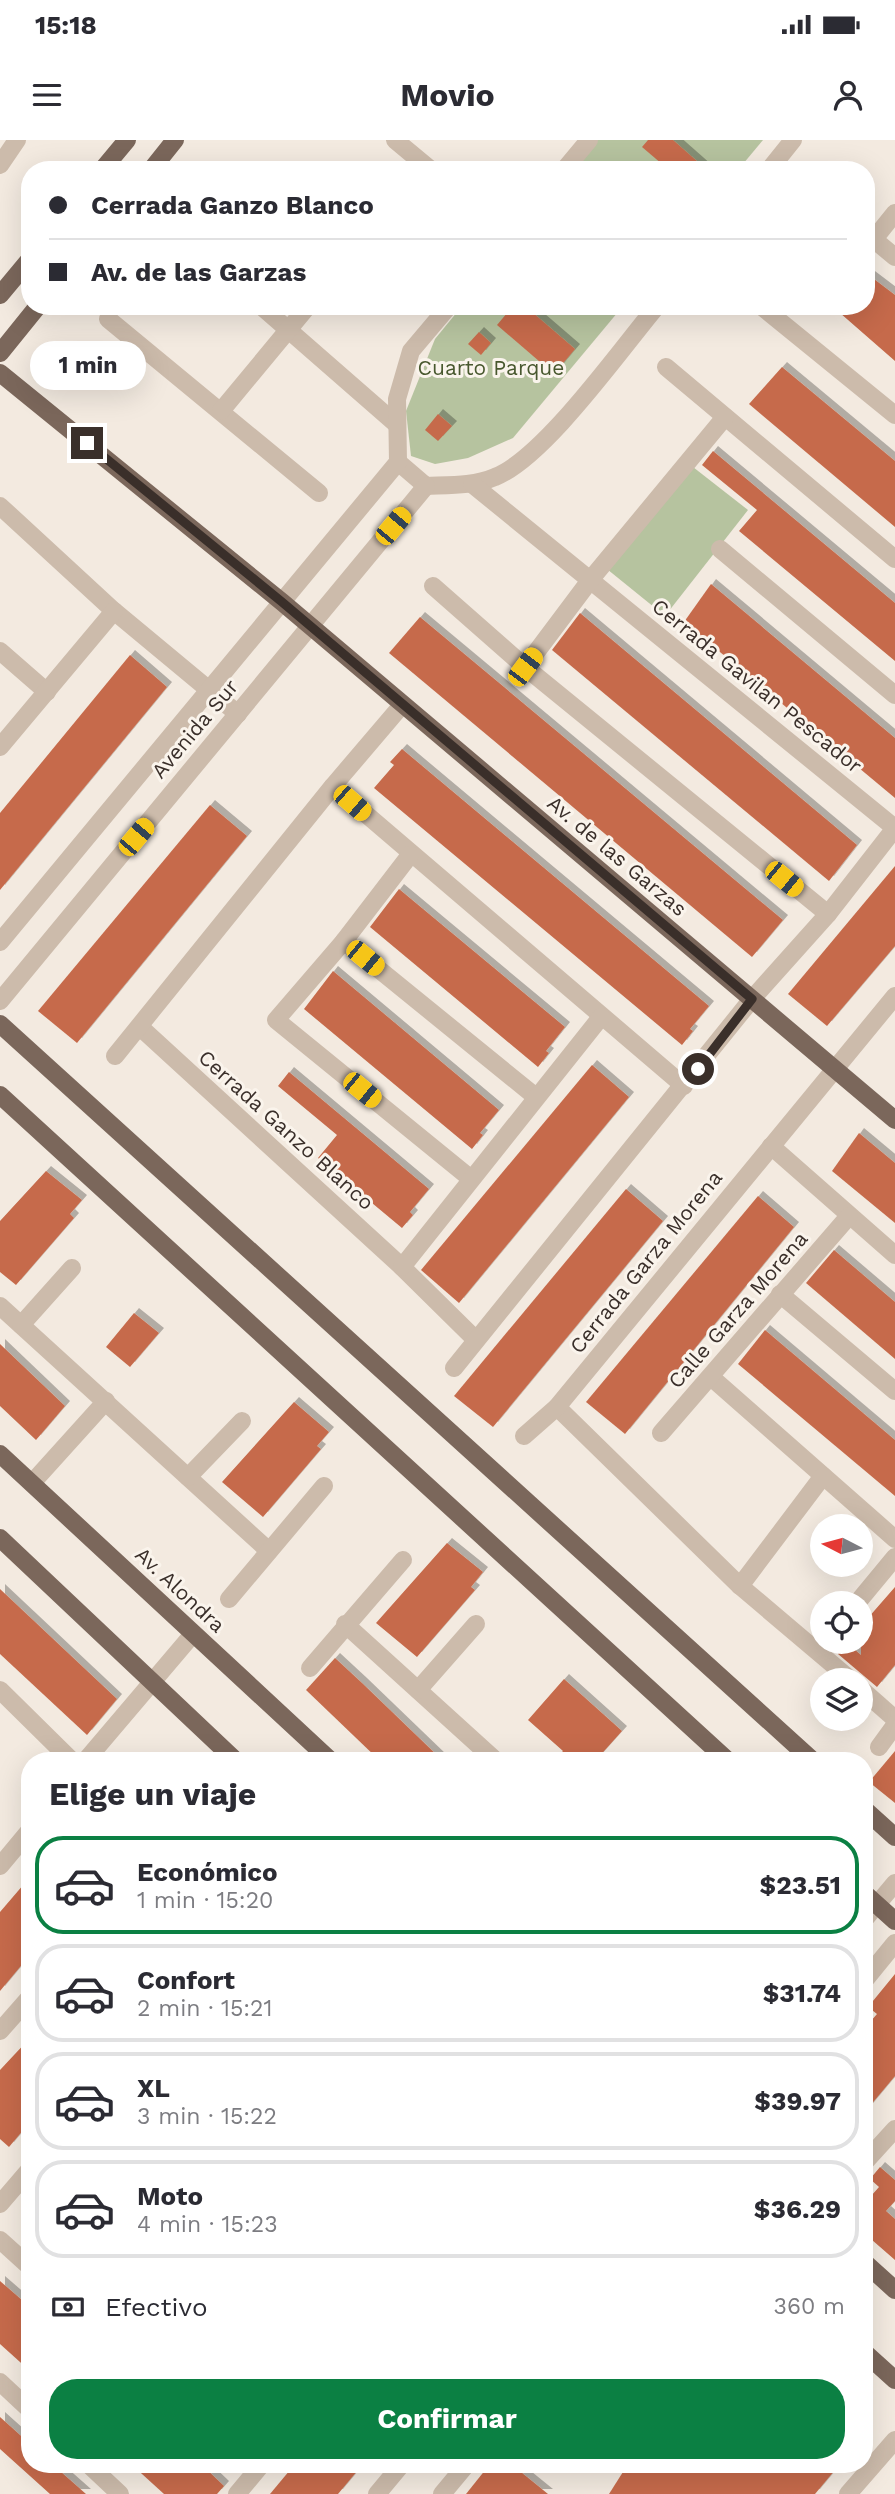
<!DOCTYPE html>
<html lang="es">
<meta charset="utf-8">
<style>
:root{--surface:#fff;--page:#f7f7f7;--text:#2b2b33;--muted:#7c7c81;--line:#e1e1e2;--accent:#0b8043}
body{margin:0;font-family:"Work Sans",sans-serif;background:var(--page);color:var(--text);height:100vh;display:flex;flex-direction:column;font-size:26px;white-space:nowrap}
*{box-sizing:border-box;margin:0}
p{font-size:23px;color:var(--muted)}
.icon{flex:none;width:38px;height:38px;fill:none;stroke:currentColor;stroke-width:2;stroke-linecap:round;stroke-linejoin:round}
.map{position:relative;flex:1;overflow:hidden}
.panel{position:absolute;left:21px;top:1612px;width:852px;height:721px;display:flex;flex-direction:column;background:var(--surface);border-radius:28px;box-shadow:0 7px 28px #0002}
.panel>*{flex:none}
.banner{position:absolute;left:21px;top:21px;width:854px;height:154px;border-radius:28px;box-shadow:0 7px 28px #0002;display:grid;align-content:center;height:154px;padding:0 28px;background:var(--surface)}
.needle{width:46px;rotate:276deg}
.tools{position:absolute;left:810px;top:1374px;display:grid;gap:14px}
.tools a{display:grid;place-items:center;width:63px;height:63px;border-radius:50%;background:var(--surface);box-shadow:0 7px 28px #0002;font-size:35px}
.end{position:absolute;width:32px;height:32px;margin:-16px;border:9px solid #3a2f2a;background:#fff;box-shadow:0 0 0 4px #fff}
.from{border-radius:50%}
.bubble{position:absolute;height:49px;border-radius:24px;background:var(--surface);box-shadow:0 7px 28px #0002;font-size:23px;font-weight:700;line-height:49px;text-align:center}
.car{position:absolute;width:21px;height:42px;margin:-21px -10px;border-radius:9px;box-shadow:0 0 5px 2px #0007;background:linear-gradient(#f5c518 24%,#345 0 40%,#f5c518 0 76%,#345 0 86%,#f5c518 0)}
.banner b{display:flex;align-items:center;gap:24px;height:66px;font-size:26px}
.banner b+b{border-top:2px solid var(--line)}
.banner i{width:18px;height:18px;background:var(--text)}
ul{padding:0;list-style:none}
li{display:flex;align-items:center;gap:21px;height:98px;margin:0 14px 10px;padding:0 14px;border:4px solid var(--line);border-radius:28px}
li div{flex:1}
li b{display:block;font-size:26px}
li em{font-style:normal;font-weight:700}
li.active{border-color:var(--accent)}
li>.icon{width:63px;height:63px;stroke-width:1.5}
h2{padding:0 28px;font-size:32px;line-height:84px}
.pay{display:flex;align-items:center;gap:18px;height:77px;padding:0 28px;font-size:26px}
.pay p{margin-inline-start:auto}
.cta{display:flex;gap:14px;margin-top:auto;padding:14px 28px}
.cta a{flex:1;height:80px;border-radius:28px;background:var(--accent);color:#fff;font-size:28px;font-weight:700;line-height:80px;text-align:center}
.status{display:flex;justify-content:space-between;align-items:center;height:49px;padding:0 35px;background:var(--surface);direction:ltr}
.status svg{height:19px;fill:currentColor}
header{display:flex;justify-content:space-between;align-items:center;height:91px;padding:0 28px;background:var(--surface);font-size:32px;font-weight:700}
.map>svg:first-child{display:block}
.green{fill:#b6c39f}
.building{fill:#c66b4b;filter:url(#shadow)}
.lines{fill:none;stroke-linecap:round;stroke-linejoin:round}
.minor{stroke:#ccbbab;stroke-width:18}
.major{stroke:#7b675b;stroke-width:18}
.route{stroke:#3a2f2a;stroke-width:9}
.labels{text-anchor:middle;stroke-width:6;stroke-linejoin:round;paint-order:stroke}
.park-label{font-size:21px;fill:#48582e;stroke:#faf4ec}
.street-label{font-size:21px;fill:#3a2f2a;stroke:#faf4ec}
</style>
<div class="status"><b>15:18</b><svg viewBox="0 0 49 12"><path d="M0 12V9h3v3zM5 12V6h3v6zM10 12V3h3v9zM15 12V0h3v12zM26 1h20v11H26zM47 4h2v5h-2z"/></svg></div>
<header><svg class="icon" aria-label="menu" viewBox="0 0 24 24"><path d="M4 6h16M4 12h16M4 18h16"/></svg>Movio<svg class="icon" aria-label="person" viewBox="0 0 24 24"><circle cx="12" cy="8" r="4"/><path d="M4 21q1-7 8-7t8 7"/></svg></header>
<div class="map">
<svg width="895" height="2354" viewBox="0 0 895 2354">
<defs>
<filter id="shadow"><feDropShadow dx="5" dy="-5" stdDeviation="0" flood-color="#0004"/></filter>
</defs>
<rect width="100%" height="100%" fill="#f3eae0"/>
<g class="green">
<polygon points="595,0 763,0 738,30 571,30"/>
<polygon points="462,166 623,166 513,298 468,318 435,324 411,316 406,271 435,199"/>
<polygon points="684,320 748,370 665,476 602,425"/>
</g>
<g class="building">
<polygon points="648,0 673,0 707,30 669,30 642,7"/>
<polygon points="866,133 895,155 895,221 832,166 866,166"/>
<polygon points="513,166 525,166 575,209 554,234 497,185"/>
<polygon points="479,192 491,203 481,215 468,204"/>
<polygon points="782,227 895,321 895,387 749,264"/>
<polygon points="438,274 452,286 438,301 425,290"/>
<polygon points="713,311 895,463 895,521 739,391 757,370 702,325"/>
<polygon points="711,444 895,598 895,658 684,482"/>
<polygon points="580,473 857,705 829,741 552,510"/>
<polygon points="420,477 783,780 752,817 389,513"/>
<polygon points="130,515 167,547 0,750 0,673"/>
<polygon points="402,609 709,866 690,889 693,891 682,905 374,648 394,625 390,622"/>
<polygon points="210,665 247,696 77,903 38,871"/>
<polygon points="895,726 895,806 827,886 788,854"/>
<polygon points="399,749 565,887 546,911 549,913 538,927 370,787"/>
<polygon points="333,831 499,970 480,993 483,995 472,1009 304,869"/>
<polygon points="592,925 629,957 459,1163 421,1130"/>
<polygon points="289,932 429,1049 410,1072 413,1075 402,1088 318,1018 337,995 278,946"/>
<polygon points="859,993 895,1023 895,1083 832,1031"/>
<polygon points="46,1031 82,1060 70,1074 74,1078 16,1145 0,1132 0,1081"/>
<polygon points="626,1049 663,1081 493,1287 454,1256"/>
<polygon points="758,1056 794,1087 625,1294 586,1262"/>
<polygon points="834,1110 895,1162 895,1219 806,1143"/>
<polygon points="134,1173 159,1193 130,1227 106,1207"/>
<polygon points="765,1190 895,1300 895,1356 738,1224"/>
<polygon points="0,1204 65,1266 36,1300 0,1266"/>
<polygon points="294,1262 329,1292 317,1306 321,1309 263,1377 222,1342"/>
<polygon points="447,1403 483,1432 471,1447 475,1450 417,1517 376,1483"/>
<polygon points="895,1447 895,1525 877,1547 838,1514 847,1503 861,1515 861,1486"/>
<polygon points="0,1449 117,1559 87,1595 0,1514"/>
<polygon points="335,1518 362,1543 442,1620 379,1620 306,1550"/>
<polygon points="564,1539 622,1591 596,1620 555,1620 563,1611 528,1580"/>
<polygon points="895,1611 895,1663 869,1642"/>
<polygon points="30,1737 30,1815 0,1851 0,1772"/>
<polygon points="895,1834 895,1936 864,1973 864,1889 877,1874 868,1867"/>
<polygon points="30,1898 30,1982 9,2007 0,1999 0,1930"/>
<polygon points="880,2027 895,2040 895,2061 886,2071 895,2079 895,2120 864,2093 864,2064 879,2047 870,2039"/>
<polygon points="0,2141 30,2167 30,2231 0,2204"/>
<polygon points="0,2277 30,2304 30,2324 52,2324 86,2354 50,2354 0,2309"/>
<polygon points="131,2324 201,2324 224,2346 217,2354 164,2354"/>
<polygon points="295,2324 363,2324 338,2354 270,2354"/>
<polygon points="490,2324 511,2324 548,2354 466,2354"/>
<polygon points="628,2324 840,2324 815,2354 609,2354"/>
</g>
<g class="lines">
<g class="minor">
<polyline points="395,0 431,30"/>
<polyline points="0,25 17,0"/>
<polyline points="564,30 589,0"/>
<polyline points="769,30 793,0"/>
<polyline points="866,93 895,117"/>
<polyline points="874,99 895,73"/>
<polyline points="261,166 395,283"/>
<polyline points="761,166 895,275"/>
<polyline points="108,179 319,353"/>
<polyline points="666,227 895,419"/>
<polyline points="221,271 308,166"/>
<path d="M398 322 426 346C449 345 474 346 495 337 544 318 620 210 657 166"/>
<polyline points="472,344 895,688"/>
<polyline points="0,366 114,471 238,574"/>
<polyline points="720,409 895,555"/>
<polyline points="433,446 525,527 828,774"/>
<polyline points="0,511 47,552"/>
<polyline points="525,527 591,439 725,277"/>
<polyline points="0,607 114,471"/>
<polyline points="333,646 684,946"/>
<polyline points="410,715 344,801 276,880 470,1038"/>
<polyline points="344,801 536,957"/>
<polyline points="0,802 398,322 397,259 411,211 449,166"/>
<polyline points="0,861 426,346"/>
<polyline points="140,887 402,1127 475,1199"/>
<polyline points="115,916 333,646 402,565"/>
<polyline points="771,1006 895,1115"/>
<polyline points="402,1127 601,877"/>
<polyline points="780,1154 895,1251"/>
<polyline points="0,1166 269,1411"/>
<polyline points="21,1185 72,1128"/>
<polyline points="454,1228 752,859 828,774 895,688"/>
<polyline points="712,1238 895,1399"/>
<polyline points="557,1267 740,1446 851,1540"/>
<polyline points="661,1293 849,1076"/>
<polyline points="524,1296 557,1267 895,856"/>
<polyline points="188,1337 242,1281"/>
<polyline points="32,1343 106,1261"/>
<polyline points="740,1446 823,1336"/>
<polyline points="229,1459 324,1346"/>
<polyline points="857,1463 895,1417"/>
<polyline points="345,1484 495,1620"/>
<polyline points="310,1528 403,1420"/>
<polyline points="861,1549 895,1579"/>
<polyline points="0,1550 71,1620"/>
<polyline points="418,1550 476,1484"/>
<polyline points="879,1607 895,1585"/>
<polyline points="86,1620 193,1494"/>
<polyline points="0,1726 30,1690"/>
<polyline points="864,1780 895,1743"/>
<polyline points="864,1841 895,1803"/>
<polyline points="0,1891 30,1857"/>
<polyline points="864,2023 895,1989"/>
<polyline points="0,2064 30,2029"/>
<polyline points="0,2100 30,2127"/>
<polyline points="0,2242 30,2270"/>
<polyline points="88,2324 120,2354"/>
<polyline points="237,2354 262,2324"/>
<polyline points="377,2354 402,2324"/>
<polyline points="442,2354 467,2324"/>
<polyline points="848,2354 895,2300"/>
</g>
<g class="major">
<polyline points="102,30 127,0"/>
<polyline points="151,30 175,0"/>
<polyline points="0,155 30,119"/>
<polyline points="0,213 38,166"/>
<polyline points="0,233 282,462 895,980"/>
<polyline points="0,884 812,1620"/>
<polyline points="0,955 727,1620"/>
<polyline points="0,1314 330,1620"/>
<polyline points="0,1398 235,1620"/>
<polyline points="864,1669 895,1697"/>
<polyline points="864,1753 895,1781"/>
<polyline points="864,2122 895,2150"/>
<polyline points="864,2212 895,2240"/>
</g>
</g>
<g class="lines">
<polyline class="route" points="87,303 282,462 752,859 698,929"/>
</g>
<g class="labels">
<g class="park-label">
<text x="491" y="235">Cuarto Parque</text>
</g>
<g class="street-label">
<text transform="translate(757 546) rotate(39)" y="7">Cerrada Gavilan Pescador</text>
<text transform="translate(195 589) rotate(-50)" y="7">Avenida Sur</text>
<text transform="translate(617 716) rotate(40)" y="7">Av. de las Garzas</text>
<text transform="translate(286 990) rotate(42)" y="7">Cerrada Ganzo Blanco</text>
<text transform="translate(646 1122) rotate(-51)" y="7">Cerrada Garza Morena</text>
<text transform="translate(738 1170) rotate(-49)" y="7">Calle Garza Morena</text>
<text transform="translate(180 1450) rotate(43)" y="7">Av. Alondra</text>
</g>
</g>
</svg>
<div class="tools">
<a><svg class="needle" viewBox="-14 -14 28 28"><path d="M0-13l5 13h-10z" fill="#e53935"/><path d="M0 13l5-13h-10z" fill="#7c7c81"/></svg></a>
<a><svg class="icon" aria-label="locate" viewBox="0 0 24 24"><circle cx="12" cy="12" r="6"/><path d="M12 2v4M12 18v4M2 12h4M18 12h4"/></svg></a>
<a><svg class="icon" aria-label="layers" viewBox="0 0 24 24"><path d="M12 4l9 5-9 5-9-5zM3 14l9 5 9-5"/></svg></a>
</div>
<i class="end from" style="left:698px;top:929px"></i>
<i class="end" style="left:87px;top:303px"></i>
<div class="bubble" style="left:30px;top:201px;width:116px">1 min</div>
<i class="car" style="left:393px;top:386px;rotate:40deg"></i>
<i class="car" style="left:525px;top:527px;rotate:37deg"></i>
<i class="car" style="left:352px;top:663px;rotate:131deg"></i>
<i class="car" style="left:136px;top:697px;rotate:40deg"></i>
<i class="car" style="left:784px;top:739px;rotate:129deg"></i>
<i class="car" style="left:365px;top:818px;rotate:129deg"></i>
<i class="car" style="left:362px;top:950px;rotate:129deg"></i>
<div class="banner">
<b><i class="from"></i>Cerrada Ganzo Blanco</b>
<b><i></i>Av. de las Garzas</b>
</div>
<section class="panel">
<h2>Elige un viaje</h2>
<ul>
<li class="active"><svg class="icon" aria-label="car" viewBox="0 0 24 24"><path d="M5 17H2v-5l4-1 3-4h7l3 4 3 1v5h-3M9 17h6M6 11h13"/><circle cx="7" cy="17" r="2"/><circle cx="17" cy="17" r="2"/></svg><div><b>Económico</b><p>1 min · 15:20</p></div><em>$23.51</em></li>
<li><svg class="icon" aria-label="car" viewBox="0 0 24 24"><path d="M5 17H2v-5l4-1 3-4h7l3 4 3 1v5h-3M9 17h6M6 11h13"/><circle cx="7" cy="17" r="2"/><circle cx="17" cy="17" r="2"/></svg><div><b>Confort</b><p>2 min · 15:21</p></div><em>$31.74</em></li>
<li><svg class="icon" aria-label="car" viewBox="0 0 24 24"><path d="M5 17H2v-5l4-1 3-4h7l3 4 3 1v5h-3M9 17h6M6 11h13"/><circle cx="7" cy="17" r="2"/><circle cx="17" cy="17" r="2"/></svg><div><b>XL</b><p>3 min · 15:22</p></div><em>$39.97</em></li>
<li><svg class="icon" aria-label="car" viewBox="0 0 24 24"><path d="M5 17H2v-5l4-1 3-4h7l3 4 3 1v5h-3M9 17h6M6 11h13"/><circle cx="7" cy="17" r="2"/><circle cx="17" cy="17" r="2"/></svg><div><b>Moto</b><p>4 min · 15:23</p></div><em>$36.29</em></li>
</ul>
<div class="pay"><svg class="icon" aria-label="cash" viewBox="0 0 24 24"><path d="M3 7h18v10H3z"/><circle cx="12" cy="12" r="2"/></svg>Efectivo<p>360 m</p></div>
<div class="cta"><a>Confirmar</a></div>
</section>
</div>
